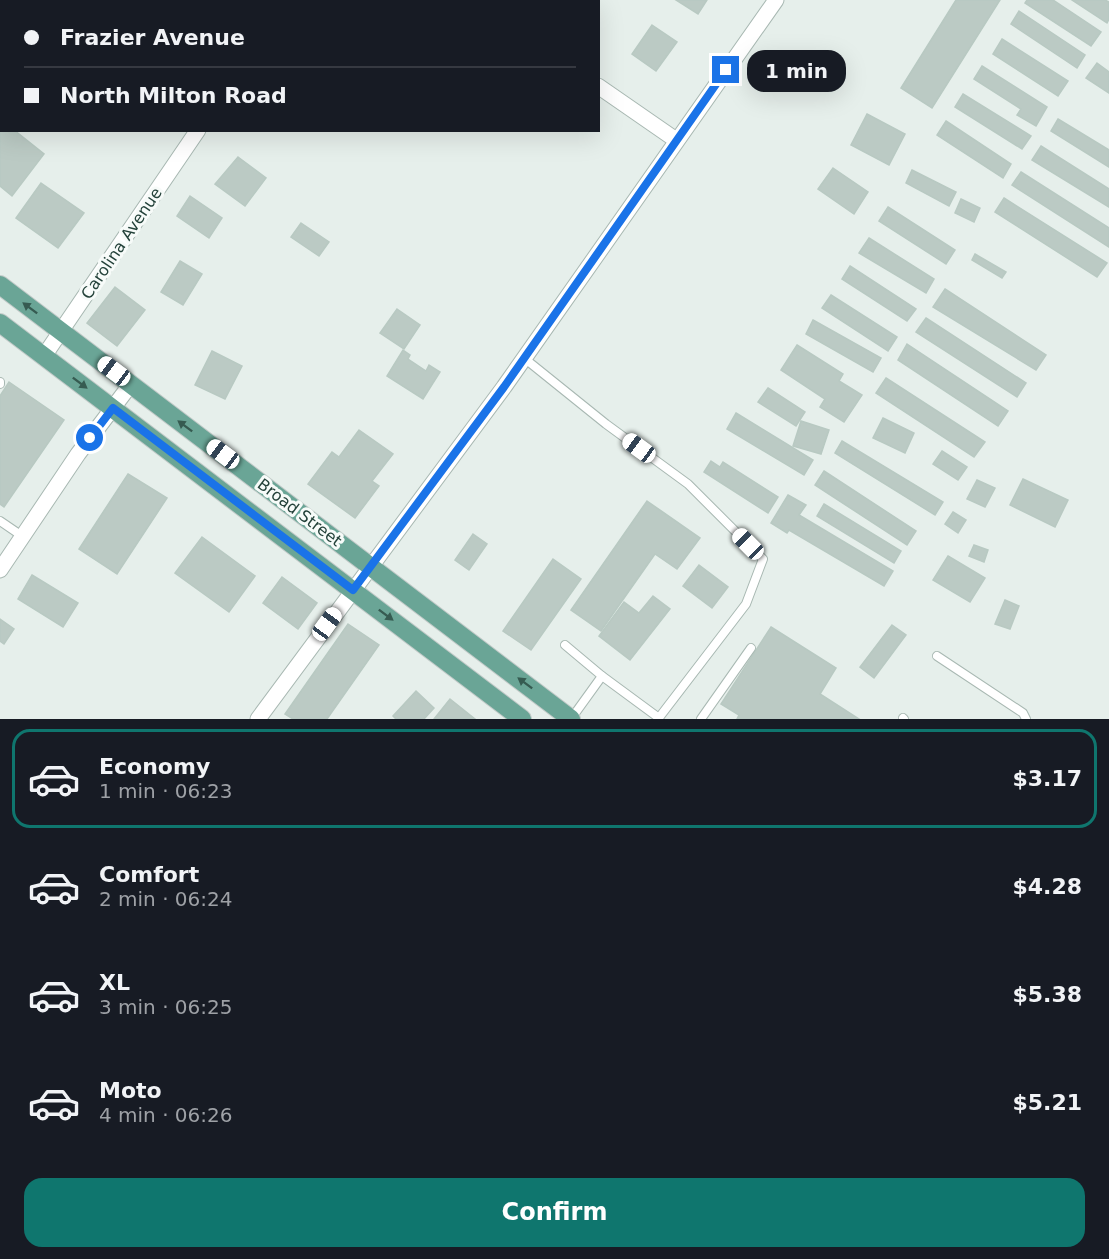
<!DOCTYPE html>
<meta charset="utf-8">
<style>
:root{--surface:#171b24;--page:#20242c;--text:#f1f3f6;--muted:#9ea1a6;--line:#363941;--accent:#0f766e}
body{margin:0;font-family:"DejaVu Sans",sans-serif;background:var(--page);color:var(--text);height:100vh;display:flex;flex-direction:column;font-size:22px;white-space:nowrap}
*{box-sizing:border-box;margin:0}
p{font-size:20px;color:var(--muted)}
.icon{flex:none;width:33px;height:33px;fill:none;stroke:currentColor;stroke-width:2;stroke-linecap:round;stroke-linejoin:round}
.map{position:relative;height:719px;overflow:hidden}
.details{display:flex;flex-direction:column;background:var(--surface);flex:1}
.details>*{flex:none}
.banner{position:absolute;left:0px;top:0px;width:600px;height:132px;box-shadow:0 6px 24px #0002;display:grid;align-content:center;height:132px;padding:0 24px;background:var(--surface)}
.end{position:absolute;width:27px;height:27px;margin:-14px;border:8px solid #1a73e8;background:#fff;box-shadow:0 0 0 3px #fff}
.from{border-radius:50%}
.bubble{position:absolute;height:42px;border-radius:18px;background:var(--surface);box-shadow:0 6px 24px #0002;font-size:20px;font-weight:700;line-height:42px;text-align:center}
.car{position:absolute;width:18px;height:36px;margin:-18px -9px;border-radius:8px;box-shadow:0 0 4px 2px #0007;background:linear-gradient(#fff 24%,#345 0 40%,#fff 0 76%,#345 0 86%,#fff 0)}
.banner b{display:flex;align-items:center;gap:21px;height:57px;font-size:22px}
.banner b+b{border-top:2px solid var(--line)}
.banner i{width:15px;height:15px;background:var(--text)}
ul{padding:10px 0 0;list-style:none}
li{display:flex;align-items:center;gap:18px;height:99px;margin:0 12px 9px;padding:0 12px;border:3px solid transparent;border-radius:18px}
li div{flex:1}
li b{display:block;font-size:22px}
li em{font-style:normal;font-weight:700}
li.current{border-color:var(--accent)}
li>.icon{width:54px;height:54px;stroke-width:1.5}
.button{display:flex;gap:12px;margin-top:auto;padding:12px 24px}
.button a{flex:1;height:69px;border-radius:18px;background:var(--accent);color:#fff;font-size:24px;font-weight:700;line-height:69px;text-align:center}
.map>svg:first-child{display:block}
.building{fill:#bbcac4;stroke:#b8c9c2;stroke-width:1.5}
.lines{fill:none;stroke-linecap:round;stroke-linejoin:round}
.service-casing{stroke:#a8b8b2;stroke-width:10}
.minor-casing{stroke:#a8b8b2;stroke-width:17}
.primary-casing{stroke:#c2cac8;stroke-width:20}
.service{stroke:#fff;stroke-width:8}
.minor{stroke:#fff;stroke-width:15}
.primary{stroke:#6aa596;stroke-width:18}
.oneway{fill:#365b51}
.route{stroke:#1a73e8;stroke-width:8}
.labels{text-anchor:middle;stroke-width:6;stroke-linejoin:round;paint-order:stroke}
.street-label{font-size:16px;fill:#24423a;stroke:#f7fbf9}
</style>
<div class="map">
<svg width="1109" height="719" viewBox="0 0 1109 719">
<rect width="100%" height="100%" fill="#e6efeb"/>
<g class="building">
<polygon points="676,0 707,0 698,14"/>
<polygon points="956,0 1000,0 932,108 901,88"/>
<polygon points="1027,0 1053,0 1101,32 1091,46 1025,3"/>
<polygon points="1072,0 1105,0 1109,2 1109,19 1107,23"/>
<polygon points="1019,11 1085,55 1077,68 1011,24"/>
<polygon points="652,25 677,42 656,71 632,54"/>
<polygon points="1002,39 1068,81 1058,96 993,54"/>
<polygon points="1097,63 1109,72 1109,93 1086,78"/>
<polygon points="982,66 1047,107 1036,126 1017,115 1021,109 974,79"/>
<polygon points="963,94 1031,136 1022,149 955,107"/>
<polygon points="867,114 905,134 889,165 851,145"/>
<polygon points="1058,119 1109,150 1109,167 1051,131"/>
<polygon points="0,120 2,121 2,130 14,130 44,154 12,196 0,186"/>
<polygon points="946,121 1011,164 1003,178 937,135"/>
<polygon points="1041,146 1109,189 1109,207 1032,160"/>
<polygon points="238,157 266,178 245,206 215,184"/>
<polygon points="833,168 868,192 854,214 818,189"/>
<polygon points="912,170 956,192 949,206 906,183"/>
<polygon points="1021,172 1109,228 1109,247 1012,185"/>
<polygon points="41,183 84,213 58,248 16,218"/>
<polygon points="190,196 222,218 209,238 177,216"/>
<polygon points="1004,198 1107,263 1097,277 995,212"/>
<polygon points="961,199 980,208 974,222 955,213"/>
<polygon points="888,207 955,250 946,264 879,221"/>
<polygon points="301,223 329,242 319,256 291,237"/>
<polygon points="869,238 934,279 926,293 859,253"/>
<polygon points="975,254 1006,272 1002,278 972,260"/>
<polygon points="180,261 202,274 183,305 161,292"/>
<polygon points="850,266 916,309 907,321 842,279"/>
<polygon points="115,287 145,310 117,346 87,323"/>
<polygon points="945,289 1046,355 1036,370 933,307"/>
<polygon points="831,295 897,337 888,351 822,308"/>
<polygon points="397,309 420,325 404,349 380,333"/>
<polygon points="926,318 1026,383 1017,397 916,332"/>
<polygon points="813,320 881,358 873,372 806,334"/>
<polygon points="907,344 1008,411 998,426 898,360"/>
<polygon points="797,345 843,374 839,381 862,395 844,422 820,407 825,399 781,370"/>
<polygon points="403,350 410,355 408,359 426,371 429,365 440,372 423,399 387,376"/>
<polygon points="212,351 242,366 225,399 195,385"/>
<polygon points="886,378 985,442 974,457 876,393"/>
<polygon points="9,382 64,420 4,507 0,504 0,396"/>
<polygon points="768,388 805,412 796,426 758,402"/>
<polygon points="736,413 813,460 804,475 727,429"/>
<polygon points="883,418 914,433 905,453 873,438"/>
<polygon points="801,421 829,430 821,454 793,446"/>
<polygon points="359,430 393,454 372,481 379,486 355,518 308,484 332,452 339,457"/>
<polygon points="842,441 943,502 935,515 835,453"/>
<polygon points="942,451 967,467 958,480 933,464"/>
<polygon points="711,461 720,467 723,462 778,497 768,513 704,472"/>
<polygon points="824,471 916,531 907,545 815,485"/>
<polygon points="128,474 167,498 117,574 79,549"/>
<polygon points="1023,479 1068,500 1055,527 1010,505"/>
<polygon points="977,480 995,488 985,507 967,499"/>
<polygon points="788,495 806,505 799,515 893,571 884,586 789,530 787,533 771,523"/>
<polygon points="647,501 700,538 677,569 655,554 601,631 571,610"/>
<polygon points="824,504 901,551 894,563 817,516"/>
<polygon points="953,512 966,520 958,533 945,524"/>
<polygon points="473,534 487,544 469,570 455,560"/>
<polygon points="202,537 255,576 229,612 175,573"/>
<polygon points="974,545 988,550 984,562 969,556"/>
<polygon points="948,556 985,578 970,602 933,580"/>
<polygon points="553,559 581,579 531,650 503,631"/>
<polygon points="699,565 728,587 712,608 683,586"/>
<polygon points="32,575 78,603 63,627 18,599"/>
<polygon points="282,577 317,603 298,629 263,603"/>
<polygon points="653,596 670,609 630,660 599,636 624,602 639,613"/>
<polygon points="1005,600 1019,606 1010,629 995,624"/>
<polygon points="0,619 14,629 4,644 0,641"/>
<polygon points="348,624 379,645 327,719 293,719 285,714"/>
<polygon points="892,625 906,635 874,678 860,667"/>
<polygon points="771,627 836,668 820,694 859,719 737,719 739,715 721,704"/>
<polygon points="416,691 434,708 424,719 396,719 393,716"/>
<polygon points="450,699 475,719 434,719"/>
</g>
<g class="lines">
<g class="service-casing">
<g id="service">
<polyline points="524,358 606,424 688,484 763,559 746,604 658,719"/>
<polyline points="0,382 0,384"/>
<polyline points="0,521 22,536"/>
<polyline points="565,645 602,676 571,719"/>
<polyline points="937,656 1023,713 1026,719"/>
<polyline points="602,676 659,718"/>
<polyline points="903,718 904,719"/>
<polyline points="701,719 751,648"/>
</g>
</g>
<g class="minor-casing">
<g id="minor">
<polyline points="477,0 479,2"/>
<polyline points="286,2 287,0"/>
<polyline points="598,86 676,140"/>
<polyline points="44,356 198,130"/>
<polyline points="0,570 78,454 131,384"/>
<polyline points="258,719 504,387 776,0"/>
</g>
</g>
<g class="primary-casing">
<g id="primary">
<polyline points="0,285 571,719"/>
<polyline points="0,323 522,719"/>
</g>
</g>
<use href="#service" class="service"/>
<use href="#minor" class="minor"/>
<use href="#primary" class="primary"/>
</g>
<defs><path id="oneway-solid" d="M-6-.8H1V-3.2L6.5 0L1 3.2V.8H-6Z" transform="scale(1.5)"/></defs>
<g class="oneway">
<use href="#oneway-solid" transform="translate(30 308) rotate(-143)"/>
<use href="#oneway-solid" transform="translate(80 383) rotate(37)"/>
<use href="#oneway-solid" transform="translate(185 426) rotate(-143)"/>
<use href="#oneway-solid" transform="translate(386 615) rotate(37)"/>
<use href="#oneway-solid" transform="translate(525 683) rotate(-143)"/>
</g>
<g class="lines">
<polyline class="route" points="90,438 113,408 353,590 504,387 726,70"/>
</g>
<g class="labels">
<g class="street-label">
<text transform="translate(121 243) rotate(-56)" y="6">Carolina Avenue</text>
<text transform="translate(300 512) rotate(37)" y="6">Broad Street</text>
</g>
</g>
</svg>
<i class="end from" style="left:90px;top:438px"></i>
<i class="end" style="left:726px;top:70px"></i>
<div class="bubble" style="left:747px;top:50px;width:99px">1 min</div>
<i class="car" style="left:114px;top:371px;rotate:307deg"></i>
<i class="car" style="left:639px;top:448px;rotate:306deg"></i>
<i class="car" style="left:223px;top:454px;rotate:307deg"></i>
<i class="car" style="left:748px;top:544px;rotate:315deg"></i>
<i class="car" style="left:327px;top:624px;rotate:36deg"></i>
<div class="banner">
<b><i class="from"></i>Frazier Avenue</b>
<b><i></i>North Milton Road</b>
</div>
</div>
<section class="details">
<ul>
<li class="current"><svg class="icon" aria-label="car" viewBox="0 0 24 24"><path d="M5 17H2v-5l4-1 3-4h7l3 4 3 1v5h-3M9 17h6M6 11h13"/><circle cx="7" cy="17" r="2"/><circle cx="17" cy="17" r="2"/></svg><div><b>Economy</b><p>1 min · 06:23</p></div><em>$3.17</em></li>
<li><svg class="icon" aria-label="car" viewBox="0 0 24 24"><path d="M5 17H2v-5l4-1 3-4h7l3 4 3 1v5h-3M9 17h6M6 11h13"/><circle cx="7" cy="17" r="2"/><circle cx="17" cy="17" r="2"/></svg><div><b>Comfort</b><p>2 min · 06:24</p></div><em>$4.28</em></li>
<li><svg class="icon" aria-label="car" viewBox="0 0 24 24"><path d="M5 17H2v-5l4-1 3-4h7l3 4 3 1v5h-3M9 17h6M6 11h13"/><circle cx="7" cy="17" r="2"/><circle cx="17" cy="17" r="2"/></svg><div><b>XL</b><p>3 min · 06:25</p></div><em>$5.38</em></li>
<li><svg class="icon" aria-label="car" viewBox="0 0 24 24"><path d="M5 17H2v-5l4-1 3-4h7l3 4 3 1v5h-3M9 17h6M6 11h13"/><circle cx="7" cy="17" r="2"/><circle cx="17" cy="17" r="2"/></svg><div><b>Moto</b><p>4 min · 06:26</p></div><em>$5.21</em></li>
</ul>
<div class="button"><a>Confirm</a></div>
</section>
